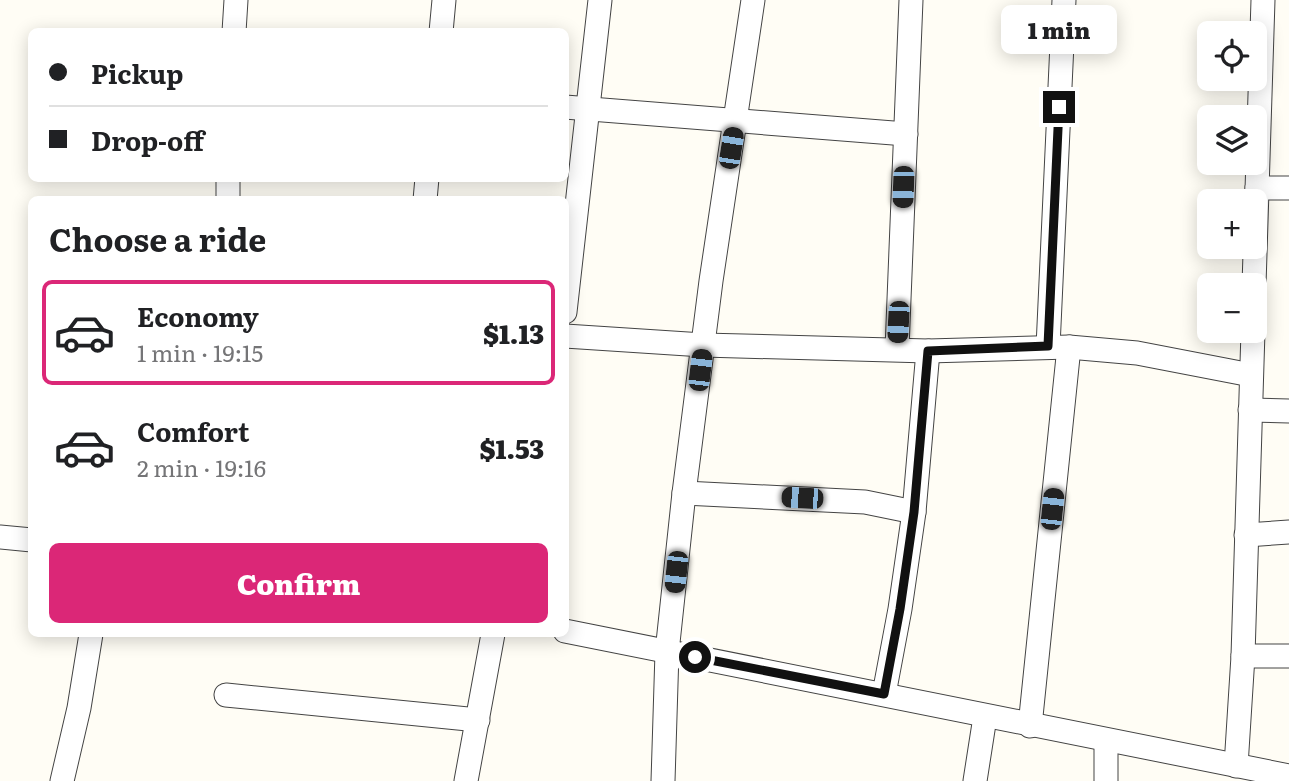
<!DOCTYPE html>
<meta charset="utf-8">
<style>
:root{--surface:#fff;--page:#f2f2f2;--text:#202124;--muted:#757577;--line:#e0e0e0;--accent:#db2777}
body{margin:0;font-family:Literata,serif;background:var(--page);color:var(--text);height:100vh;display:flex;flex-direction:column;font-size:26px;white-space:nowrap}
*{box-sizing:border-box;margin:0}
p{font-size:23px;color:var(--muted)}
.icon{flex:none;width:38px;height:38px;fill:none;stroke:currentColor;stroke-width:2;stroke-linecap:round;stroke-linejoin:round}
.map{position:relative;flex:1;overflow:hidden}
.side{position:absolute;left:28px;top:196px;width:541px;height:441px;display:flex;flex-direction:column;background:var(--surface);border-radius:10px;box-shadow:0 4px 18px #0003}
.side>*{flex:none}
.top-card{position:absolute;left:28px;top:28px;width:541px;height:154px;border-radius:10px;box-shadow:0 4px 18px #0003;display:grid;align-content:center;height:154px;padding:0 21px;background:var(--surface)}
.fabs{position:absolute;left:1197px;top:21px;display:grid;gap:14px}
.fabs a{display:grid;place-items:center;width:70px;height:70px;border-radius:10px;background:var(--surface);box-shadow:0 4px 18px #0003;font-size:35px}
.end{position:absolute;width:32px;height:32px;margin:-16px;border:9px solid #111;background:#fff;box-shadow:0 0 0 4px #fff}
.from{border-radius:50%}
.bubble{position:absolute;height:49px;border-radius:10px;background:var(--surface);box-shadow:0 4px 18px #0003;font-size:23px;font-weight:800;line-height:49px;text-align:center}
.car{position:absolute;width:21px;height:42px;margin:-21px -10px;border-radius:9px;box-shadow:0 0 5px 2px #0007;background:linear-gradient(#222 24%,#8ab4d8 0 40%,#222 0 76%,#8ab4d8 0 86%,#222 0)}
.top-card b{display:flex;align-items:center;gap:24px;height:66px;font-size:26px}
.top-card b+b{border-top:2px solid var(--line)}
.top-card i{width:18px;height:18px;background:var(--text)}
ul{padding:0;list-style:none}
li{display:flex;align-items:center;gap:21px;height:105px;margin:0 14px 10px;padding:0 7px;border:4px solid transparent;border-radius:10px}
li div{flex:1}
li b{display:block;font-size:26px}
li em{font-style:normal;font-weight:800}
li.current{border-color:var(--accent)}
li>.icon{width:63px;height:63px;stroke-width:1.5}
h2{padding:0 21px;font-size:32px;line-height:84px}
.action{display:flex;gap:14px;margin-top:auto;padding:14px 21px}
.action a{flex:1;height:80px;border-radius:10px;background:var(--accent);color:#fff;font-size:28px;font-weight:800;line-height:80px;text-align:center}
.map>svg:first-child{display:block}
.lines{fill:none;stroke-linecap:round;stroke-linejoin:round}
.minor-casing{stroke:#444;stroke-width:25}
.minor{stroke:#fff;stroke-width:23}
.route{stroke:#111;stroke-width:9}
</style>
<div class="map">
<svg width="1289" height="781" viewBox="0 0 1289 781">
<rect width="100%" height="100%" fill="#fffdf5"/>
<g class="lines">
<g class="minor-casing">
<g id="minor">
<polyline points="234,32 236,0"/>
<polyline points="441,32 444,0"/>
<polyline points="565,107 906,134"/>
<polyline points="1257,188 1289,188"/>
<polyline points="228,200 228,178"/>
<polyline points="425,200 427,178"/>
<polyline points="1254,285 1263,0"/>
<polyline points="565,312 600,0"/>
<polyline points="565,336 703,345 928,351 1069,347 1137,353 1251,375"/>
<polyline points="1048,347 1064,0"/>
<polyline points="897,349 911,0"/>
<polyline points="1250,410 1289,411"/>
<polyline points="684,493 865,502 914,512"/>
<polyline points="1246,535 1289,532"/>
<polyline points="0,537 32,540"/>
<polyline points="565,631 1289,776"/>
<polyline points="1243,656 1289,656"/>
<polyline points="884,694 900,609 914,512 928,351"/>
<polyline points="226,695 478,720"/>
<polyline points="1030,726 1069,347"/>
<polyline points="1236,766 1243,656 1253,331"/>
<polyline points="62,781 79,708 91,634"/>
<polyline points="466,781 493,634"/>
<polyline points="663,781 667,652 684,493 711,281 753,0"/>
<polyline points="975,781 985,717"/>
<polyline points="1106,781 1106,741"/>
</g>
</g>
<use href="#minor" class="minor"/>
</g>
<g class="lines">
<polyline class="route" points="695,657 884,694 900,609 914,512 928,351 1048,346 1059,107"/>
</g>
</svg>
<div class="fabs">
<a><svg class="icon" aria-label="locate" viewBox="0 0 24 24"><circle cx="12" cy="12" r="6"/><path d="M12 2v4M12 18v4M2 12h4M18 12h4"/></svg></a>
<a><svg class="icon" aria-label="layers" viewBox="0 0 24 24"><path d="M12 4l9 5-9 5-9-5zM3 14l9 5 9-5"/></svg></a>
<a>+</a>
<a>−</a>
</div>
<i class="end from" style="left:695px;top:657px"></i>
<i class="end" style="left:1059px;top:107px"></i>
<div class="bubble" style="left:1001px;top:5px;width:116px">1 min</div>
<i class="car" style="left:731px;top:148px;rotate:9deg"></i>
<i class="car" style="left:903px;top:187px;rotate:182deg"></i>
<i class="car" style="left:898px;top:322px;rotate:183deg"></i>
<i class="car" style="left:700px;top:370px;rotate:7deg"></i>
<i class="car" style="left:802px;top:498px;rotate:273deg"></i>
<i class="car" style="left:1052px;top:509px;rotate:6deg"></i>
<i class="car" style="left:676px;top:572px;rotate:186deg"></i>
<div class="top-card">
<b><i class="from"></i>Pickup</b>
<b><i></i>Drop-off</b>
</div>
<section class="side">
<h2>Choose a ride</h2>
<ul>
<li class="current"><svg class="icon" aria-label="car" viewBox="0 0 24 24"><path d="M5 17H2v-5l4-1 3-4h7l3 4 3 1v5h-3M9 17h6M6 11h13"/><circle cx="7" cy="17" r="2"/><circle cx="17" cy="17" r="2"/></svg><div><b>Economy</b><p>1 min · 19:15</p></div><em>$1.13</em></li>
<li><svg class="icon" aria-label="car" viewBox="0 0 24 24"><path d="M5 17H2v-5l4-1 3-4h7l3 4 3 1v5h-3M9 17h6M6 11h13"/><circle cx="7" cy="17" r="2"/><circle cx="17" cy="17" r="2"/></svg><div><b>Comfort</b><p>2 min · 19:16</p></div><em>$1.53</em></li>
</ul>
<div class="action"><a>Confirm</a></div>
</section>
</div>
